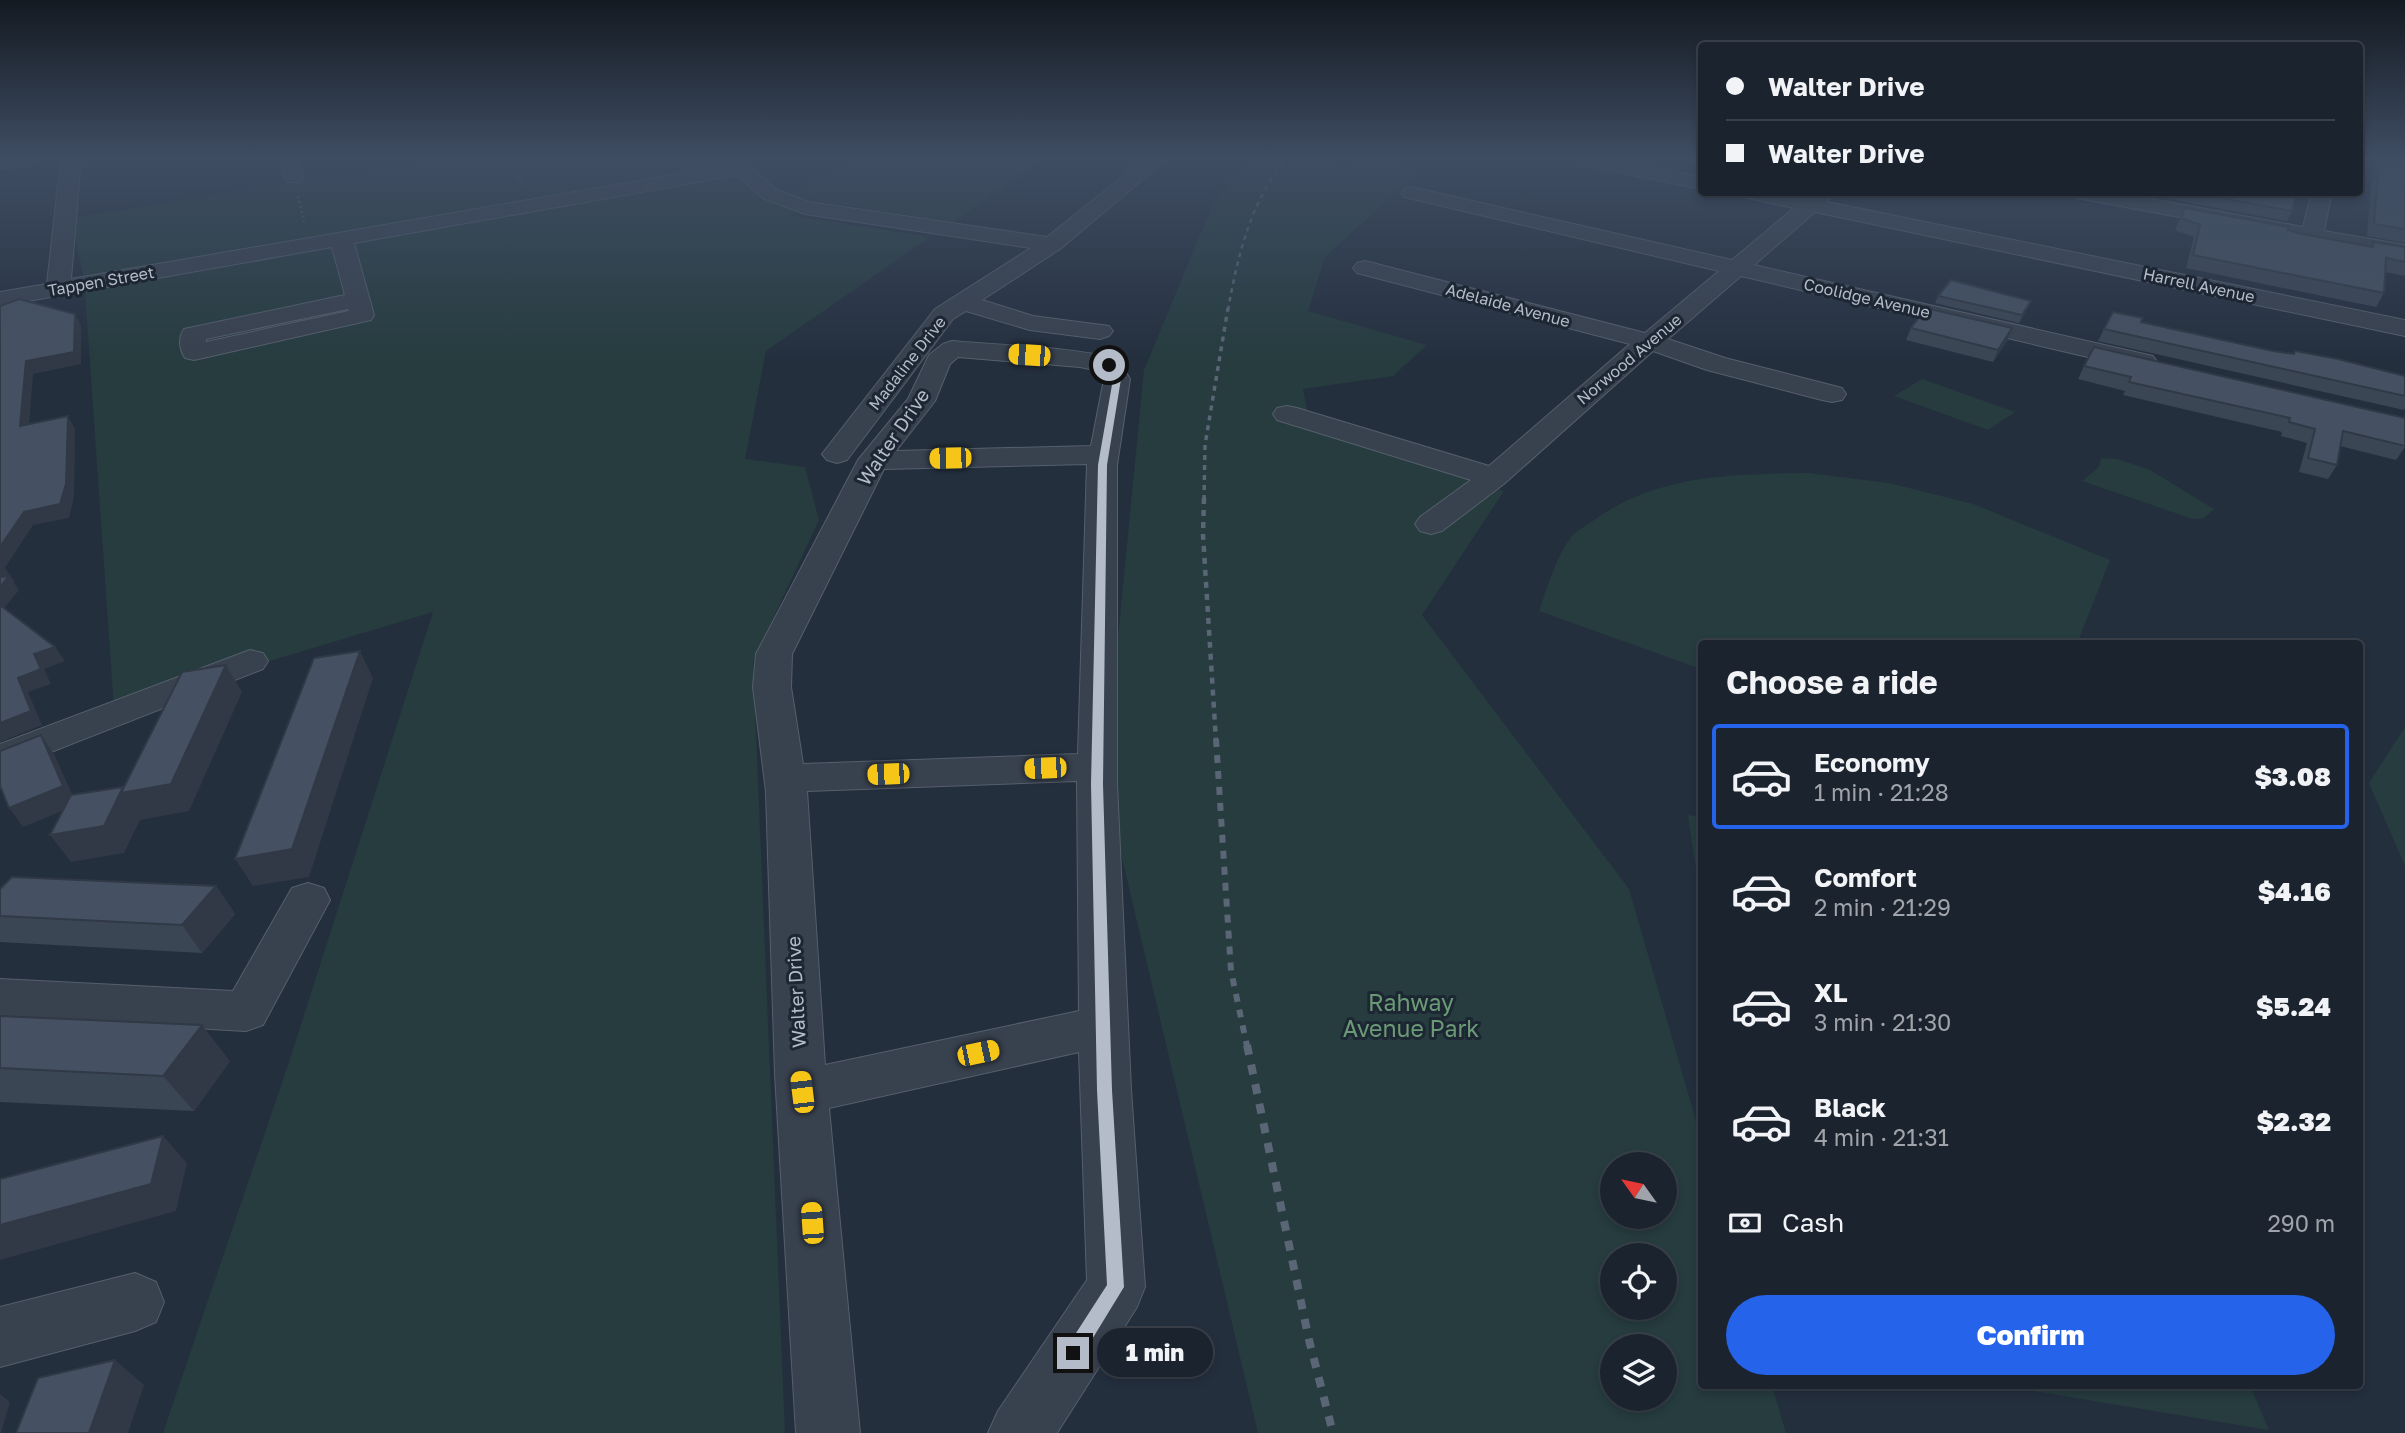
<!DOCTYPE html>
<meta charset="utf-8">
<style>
:root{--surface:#1b232e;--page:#242b36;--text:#f1f3f6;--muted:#a0a4aa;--line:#39404a;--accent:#2563eb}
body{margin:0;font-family:"Golos Text",sans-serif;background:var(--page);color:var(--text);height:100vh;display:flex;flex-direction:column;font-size:26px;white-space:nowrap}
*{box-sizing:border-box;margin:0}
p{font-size:23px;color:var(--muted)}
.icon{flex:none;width:38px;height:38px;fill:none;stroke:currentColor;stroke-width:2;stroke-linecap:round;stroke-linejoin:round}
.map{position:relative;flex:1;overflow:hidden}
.drawer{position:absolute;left:1698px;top:640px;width:665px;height:749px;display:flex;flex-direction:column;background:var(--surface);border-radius:7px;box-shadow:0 4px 10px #0003,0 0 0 2px var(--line)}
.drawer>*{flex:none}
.banner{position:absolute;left:1698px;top:42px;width:665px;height:154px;border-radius:7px;box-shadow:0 4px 10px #0003,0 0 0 2px var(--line);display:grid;align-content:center;height:154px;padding:0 28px;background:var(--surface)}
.needle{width:46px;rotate:303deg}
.fabs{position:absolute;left:1600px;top:1152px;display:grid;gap:14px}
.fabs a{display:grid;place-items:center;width:77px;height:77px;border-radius:50%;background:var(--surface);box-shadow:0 4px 10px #0003,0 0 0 2px var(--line);font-size:35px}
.end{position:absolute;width:32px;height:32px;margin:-16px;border:9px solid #b4bcc9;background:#111;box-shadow:0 0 0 4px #111}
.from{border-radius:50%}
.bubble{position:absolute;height:49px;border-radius:24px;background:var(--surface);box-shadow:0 4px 10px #0003,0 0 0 2px var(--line);font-size:23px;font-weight:800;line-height:49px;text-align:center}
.car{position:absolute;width:21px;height:42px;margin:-21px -10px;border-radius:9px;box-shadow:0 0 5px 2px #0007;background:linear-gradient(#f5c518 24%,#345 0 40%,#f5c518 0 76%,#345 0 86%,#f5c518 0)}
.banner b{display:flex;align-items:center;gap:24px;height:66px;font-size:26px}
.banner b+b{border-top:2px solid var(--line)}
.banner i{width:18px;height:18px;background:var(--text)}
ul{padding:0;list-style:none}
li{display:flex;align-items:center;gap:21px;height:105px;margin:0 14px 10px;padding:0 14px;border:4px solid transparent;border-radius:7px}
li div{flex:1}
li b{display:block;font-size:26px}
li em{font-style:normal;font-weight:800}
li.selected{border-color:var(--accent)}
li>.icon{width:63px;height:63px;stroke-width:1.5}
h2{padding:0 28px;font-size:32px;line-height:84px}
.pay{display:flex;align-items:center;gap:18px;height:77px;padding:0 28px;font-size:26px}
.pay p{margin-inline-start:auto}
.cta{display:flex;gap:14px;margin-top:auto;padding:14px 28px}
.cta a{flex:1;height:80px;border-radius:42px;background:var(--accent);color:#fff;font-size:28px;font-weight:800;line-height:80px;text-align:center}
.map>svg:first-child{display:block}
.green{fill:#263c3f;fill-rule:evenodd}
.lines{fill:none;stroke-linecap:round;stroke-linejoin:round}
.minor-casing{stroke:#565f6c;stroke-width:2}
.path{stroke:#44595c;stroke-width:2.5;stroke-dasharray:2.5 2.5;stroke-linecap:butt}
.minor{fill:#38414e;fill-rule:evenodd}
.rail-far4{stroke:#5a6575;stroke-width:2.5;stroke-dasharray:4.5 4.5;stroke-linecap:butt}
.rail-far3{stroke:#5a6575;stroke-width:3.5;stroke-dasharray:5 5;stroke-linecap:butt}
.rail-far2{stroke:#5a6575;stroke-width:4.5;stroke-dasharray:6 6;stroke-linecap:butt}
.rail-far1{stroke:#5a6575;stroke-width:6;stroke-dasharray:8 8;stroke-linecap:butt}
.rail{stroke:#5a6575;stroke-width:8;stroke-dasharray:10 10;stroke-linecap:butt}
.wall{fill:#3b4654}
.shaded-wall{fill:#303945}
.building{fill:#455162;stroke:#303945;stroke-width:2}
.route{fill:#b4bcc9}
.labels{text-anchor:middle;stroke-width:6;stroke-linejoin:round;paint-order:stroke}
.far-street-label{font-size:16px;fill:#b4bcc9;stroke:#1d2633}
.street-label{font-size:19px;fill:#b4bcc9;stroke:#1d2633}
.near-park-label{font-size:23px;fill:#6b9a76;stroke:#1d2633}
</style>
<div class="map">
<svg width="2405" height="1433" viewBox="0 0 2405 1433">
<rect width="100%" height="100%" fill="#242f3e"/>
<g class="green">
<polygon points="444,159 723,159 805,208 789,215 930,237 766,351 745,459 805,467 819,520 753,661 785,1433 163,1433 289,1062 433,612 114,708 84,277 70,218"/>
<polygon points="853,159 1043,159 954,222 786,196"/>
<path d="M1252 159H1338L1334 167C1375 159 1379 155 1418 172L1325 257 1308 311 1427 345 1393 376 1303 389 1311 430 1504 491 1422 615 1629 889 1701 1138V1386H1772L1786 1433H1258L1104 782 1144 370 1215 199ZM1612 1164H1664V1216H1612ZM1612 1255H1664V1307H1612ZM1612 1346H1664V1398H1612Z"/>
<polygon points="1922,379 2015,412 1988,430 1894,396"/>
<polygon points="2101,458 2117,459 2150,470 2214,509 2204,518 2193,519 2082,481 2099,467"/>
<path d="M1808 473 1889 483 1973 504 2110 560 2077 644H1701V669L1539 611C1548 586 1555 559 1571 537 1577 530 1589 524 1597 518 1660 474 1734 474 1808 473Z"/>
<polygon points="2405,727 2405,866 2369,783"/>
<polygon points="1688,815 1701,817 1701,904"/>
<polygon points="2004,1386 2250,1386 2269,1430"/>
</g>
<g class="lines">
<g class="minor-casing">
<g id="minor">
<polygon points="0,159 37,159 34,163 0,169"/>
<path d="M61 159H81L71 279 726 166 720 159H742L777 190 809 202 1047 237 1145 159H1167L1060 249 982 300 1033 316 1109 326 1113 331 1109 336 1100 339 1030 330 966 311 953 319 847 460 837 463 827 460 822 454 935 309 1031 248 805 214 763 198 737 175 354 243 374 315 371 320 194 360 185 358C179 349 178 337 184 329L345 295 332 247 0 306V292L47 284ZM348 309 349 311 206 342V339Z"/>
<polygon points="278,159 298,159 303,178 300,182 286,182"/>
<polygon points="1572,159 1611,159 1701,177 1701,189 1582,165"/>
<polygon points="1411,187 1732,260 1794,208 1739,196 1736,192 1778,192 1806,198 1813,192 1833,192 1827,202 2405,320 2405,336 1815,212 1754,265 2144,354 2153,356 2157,362 2153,368 2144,370 1741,276 1668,339 1725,358 1842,388 1846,394 1842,400 1832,402 1822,400 1707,370 1653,351 1505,483 1442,531 1431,534 1420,531 1415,524 1420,517 1471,480 1277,420 1273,414 1277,408 1287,406 1297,408 1489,466 1630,344 1357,273 1353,268 1357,263 1365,261 1645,333 1719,271 1404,197 1401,193 1404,189"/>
<polygon points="2067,192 2114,192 2303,227 2312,192 2332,192 2324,231 2405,245 2405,259 2077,198"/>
<path d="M952 341C1007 346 1064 346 1118 359L1130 379 1117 465V784L1131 1090 1145 1287 1137 1307 1057 1433H988L998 1411 1087 1280 1079 1052 829 1108 860 1433H796L775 1074 766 792 753 687 756 654 858 460 908 399 929 355 943 344ZM958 357 1080 367 1099 371 1104 379 1091 446 896 451 935 401 950 364ZM1087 464 1078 754 803 764 791 687 792 654 884 469ZM1077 781 1079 1011 825 1065 807 791Z"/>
<polygon points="250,650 263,653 268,661 263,669 0,772 0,744"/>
<polygon points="308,883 324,888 330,900 263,1025 246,1031 0,1017 0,979 233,991 292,888"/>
<polygon points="135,1273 156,1282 164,1302 156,1322 135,1331 0,1367 0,1307"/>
</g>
</g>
<g class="path">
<polyline points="505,159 523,184"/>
<polyline points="298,196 304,222"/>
</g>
<use href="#minor" class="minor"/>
<path class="rail-far4" d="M1228 310C1237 259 1251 198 1287 159"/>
<polyline class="rail-far3" points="1204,500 1205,445 1228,308"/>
<polyline class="rail-far2" points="1204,498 1203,535 1216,741"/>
<polyline class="rail-far1" points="1216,739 1231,971 1247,1046"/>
<polyline class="rail" points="1247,1045 1309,1340 1333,1433"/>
</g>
<g class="wall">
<polygon points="2381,159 2405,162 2405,243 2367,236 2371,183 2375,177 2375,170"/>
<polygon points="2133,192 2296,192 2292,211 2287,221"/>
<polygon points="2185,208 2288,230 2297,233 2370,246 2373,242 2405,247 2405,276 2385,272 2384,293 2376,307 2186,268 2194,237 2175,230"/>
<polygon points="1938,296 2031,301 2028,308 2019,323 1935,303"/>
<polygon points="2141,322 2273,351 2293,354 2295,351 2405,376 2405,408 2404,410 2098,341 2104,329"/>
<polygon points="1911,328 2012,328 2007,341 1993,362 1906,340"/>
<polygon points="2084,366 2405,418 2405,447 2396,460 2340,446 2337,465 2328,479 2299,472 2307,443 2281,436 2282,432 2123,395 2125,391 2078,379"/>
<polygon points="216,886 235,914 202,953 0,942 0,889"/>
<polygon points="0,1016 230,1061 194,1111 0,1102"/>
</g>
<g class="shaded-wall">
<polygon points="2031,301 2028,308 2019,323 2022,315"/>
<polygon points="75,314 81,326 81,364 33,374 28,439 20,426 26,361"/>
<polygon points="2012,328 2007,341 1993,362 1998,350"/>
<polygon points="68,416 75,429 74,497 69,518 33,525 4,569 5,568 15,582 14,583 19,590 1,612 0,611 0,547"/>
<polygon points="55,647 65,661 44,669 51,684 28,692 42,725 0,742 0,723 18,678 34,654"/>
<polygon points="360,651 373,678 309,877 253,886 235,859"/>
<polygon points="226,665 242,692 189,811 140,820 124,853 71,862 50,835 123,787"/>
<polygon points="41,735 54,754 77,805 23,827 9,808"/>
<polygon points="216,886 235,914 202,953 182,925"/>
<polygon points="202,1025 230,1061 194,1111 163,1076"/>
<polygon points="163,1136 187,1163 176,1211 0,1260 0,1225"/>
<polygon points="115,1360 144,1385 128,1433 89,1433"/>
<polygon points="0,1394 10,1402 1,1433 0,1433"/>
</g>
<g class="building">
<polygon points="2382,159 2405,162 2405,229 2374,224 2378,171 2380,172"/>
<polygon points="2189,192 2296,192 2292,211"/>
<polygon points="2185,208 2289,227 2288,230 2297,233 2373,247 2373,242 2405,247 2405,262 2386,258 2384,293 2193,255 2200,225 2181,218"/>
<polygon points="1951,280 2031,301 2022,315 1938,296"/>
<polygon points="19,299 75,314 74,352 26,361 20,426 68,416 66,484 60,504 24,512 0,547 0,306"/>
<polygon points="1926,308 2012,328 1998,350 1911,328"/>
<polygon points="2113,312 2143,318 2141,322 2273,351 2294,354 2295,351 2338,359 2405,376 2405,396 2104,329"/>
<polygon points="2094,347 2405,418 2405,446 2343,431 2337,465 2308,458 2315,429 2289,422 2290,418 2129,382 2131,377 2084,366"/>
<polygon points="9,576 0,587 0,577"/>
<polygon points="0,605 55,647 34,654 41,669 18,678 31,711 0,723"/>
<polygon points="360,651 292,849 235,859 314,658"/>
<polygon points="226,665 171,784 121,793 182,672"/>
<polygon points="41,735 63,786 9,808 0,786 0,751"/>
<polygon points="123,787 104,826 50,835 71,795"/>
<polygon points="12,877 216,886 182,925 0,916 0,889"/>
<polygon points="0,1016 202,1025 163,1076 0,1068"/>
<polygon points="163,1136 151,1184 0,1225 0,1179"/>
<polygon points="115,1360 89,1433 16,1433 38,1378"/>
</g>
<linearGradient id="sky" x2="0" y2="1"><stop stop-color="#141a22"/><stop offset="0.44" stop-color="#3f4d63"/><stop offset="1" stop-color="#3f4d63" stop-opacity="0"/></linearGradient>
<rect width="2405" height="360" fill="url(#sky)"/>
<polygon class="route" points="1109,363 1121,379 1107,465 1103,784 1112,1090 1124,1287 1080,1359 1073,1362 1067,1359 1065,1353 1067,1347 1107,1285 1097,1090 1091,784 1098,465 1113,379 1105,365"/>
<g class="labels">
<g class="far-street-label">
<text transform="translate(101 281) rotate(-10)" y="6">Tappen Street</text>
<text transform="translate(2199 285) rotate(12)" y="6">Harrell Avenue</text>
<text transform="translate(1867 298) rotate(13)" y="6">Coolidge Avenue</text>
<text transform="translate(1508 305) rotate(15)" y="6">Adelaide Avenue</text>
<text transform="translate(1629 359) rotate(-40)" y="6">Norwood Avenue</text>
<text transform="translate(907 363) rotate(-52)" y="6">Madaline Drive</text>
</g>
<g class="street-label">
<text transform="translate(893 437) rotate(-56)" y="7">Walter Drive</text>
<text transform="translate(796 992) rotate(-93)" y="7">Walter Drive</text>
</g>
<g class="near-park-label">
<text x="1411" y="1011">Rahway<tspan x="1411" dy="26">Avenue Park</tspan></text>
</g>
</g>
</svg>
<div class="fabs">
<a><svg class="needle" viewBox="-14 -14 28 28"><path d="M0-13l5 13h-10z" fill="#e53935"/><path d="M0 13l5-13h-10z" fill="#a0a4aa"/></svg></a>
<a><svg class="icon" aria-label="locate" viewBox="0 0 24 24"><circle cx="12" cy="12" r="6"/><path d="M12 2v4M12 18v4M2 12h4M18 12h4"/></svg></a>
<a><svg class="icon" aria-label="layers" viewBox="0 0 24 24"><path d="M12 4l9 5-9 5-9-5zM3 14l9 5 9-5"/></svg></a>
</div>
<i class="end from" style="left:1109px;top:365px"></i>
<i class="end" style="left:1073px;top:1353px"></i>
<div class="bubble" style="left:1097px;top:1328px;width:116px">1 min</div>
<i class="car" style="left:1029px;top:355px;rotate:274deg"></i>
<i class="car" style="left:950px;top:458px;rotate:269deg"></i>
<i class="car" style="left:1045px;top:768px;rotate:268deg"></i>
<i class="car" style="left:888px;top:774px;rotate:268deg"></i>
<i class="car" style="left:978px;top:1053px;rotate:78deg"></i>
<i class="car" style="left:802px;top:1092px;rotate:353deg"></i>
<i class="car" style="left:812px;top:1223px;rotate:356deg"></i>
<div class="banner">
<b><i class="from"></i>Walter Drive</b>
<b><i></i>Walter Drive</b>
</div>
<section class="drawer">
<h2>Choose a ride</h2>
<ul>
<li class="selected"><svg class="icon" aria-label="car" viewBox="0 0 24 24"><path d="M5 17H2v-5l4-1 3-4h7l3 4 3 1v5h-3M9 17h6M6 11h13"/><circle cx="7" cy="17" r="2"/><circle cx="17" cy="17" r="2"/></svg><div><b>Economy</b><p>1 min · 21:28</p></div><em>$3.08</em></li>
<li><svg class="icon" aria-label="car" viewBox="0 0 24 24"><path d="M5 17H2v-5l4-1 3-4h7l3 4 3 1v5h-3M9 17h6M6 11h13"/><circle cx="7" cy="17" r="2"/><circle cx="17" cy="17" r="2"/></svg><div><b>Comfort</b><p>2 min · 21:29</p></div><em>$4.16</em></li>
<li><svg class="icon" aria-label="car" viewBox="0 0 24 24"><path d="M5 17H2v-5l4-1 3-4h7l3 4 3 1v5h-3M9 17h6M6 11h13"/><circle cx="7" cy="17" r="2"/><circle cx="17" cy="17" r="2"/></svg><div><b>XL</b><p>3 min · 21:30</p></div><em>$5.24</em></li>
<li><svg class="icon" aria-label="car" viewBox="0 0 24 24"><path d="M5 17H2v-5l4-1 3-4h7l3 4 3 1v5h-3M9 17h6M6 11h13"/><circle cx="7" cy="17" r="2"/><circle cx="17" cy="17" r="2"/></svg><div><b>Black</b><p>4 min · 21:31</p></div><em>$2.32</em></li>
</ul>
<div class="pay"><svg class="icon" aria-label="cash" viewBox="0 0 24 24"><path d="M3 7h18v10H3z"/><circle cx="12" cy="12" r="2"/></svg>Cash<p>290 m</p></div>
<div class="cta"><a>Confirm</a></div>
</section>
</div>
